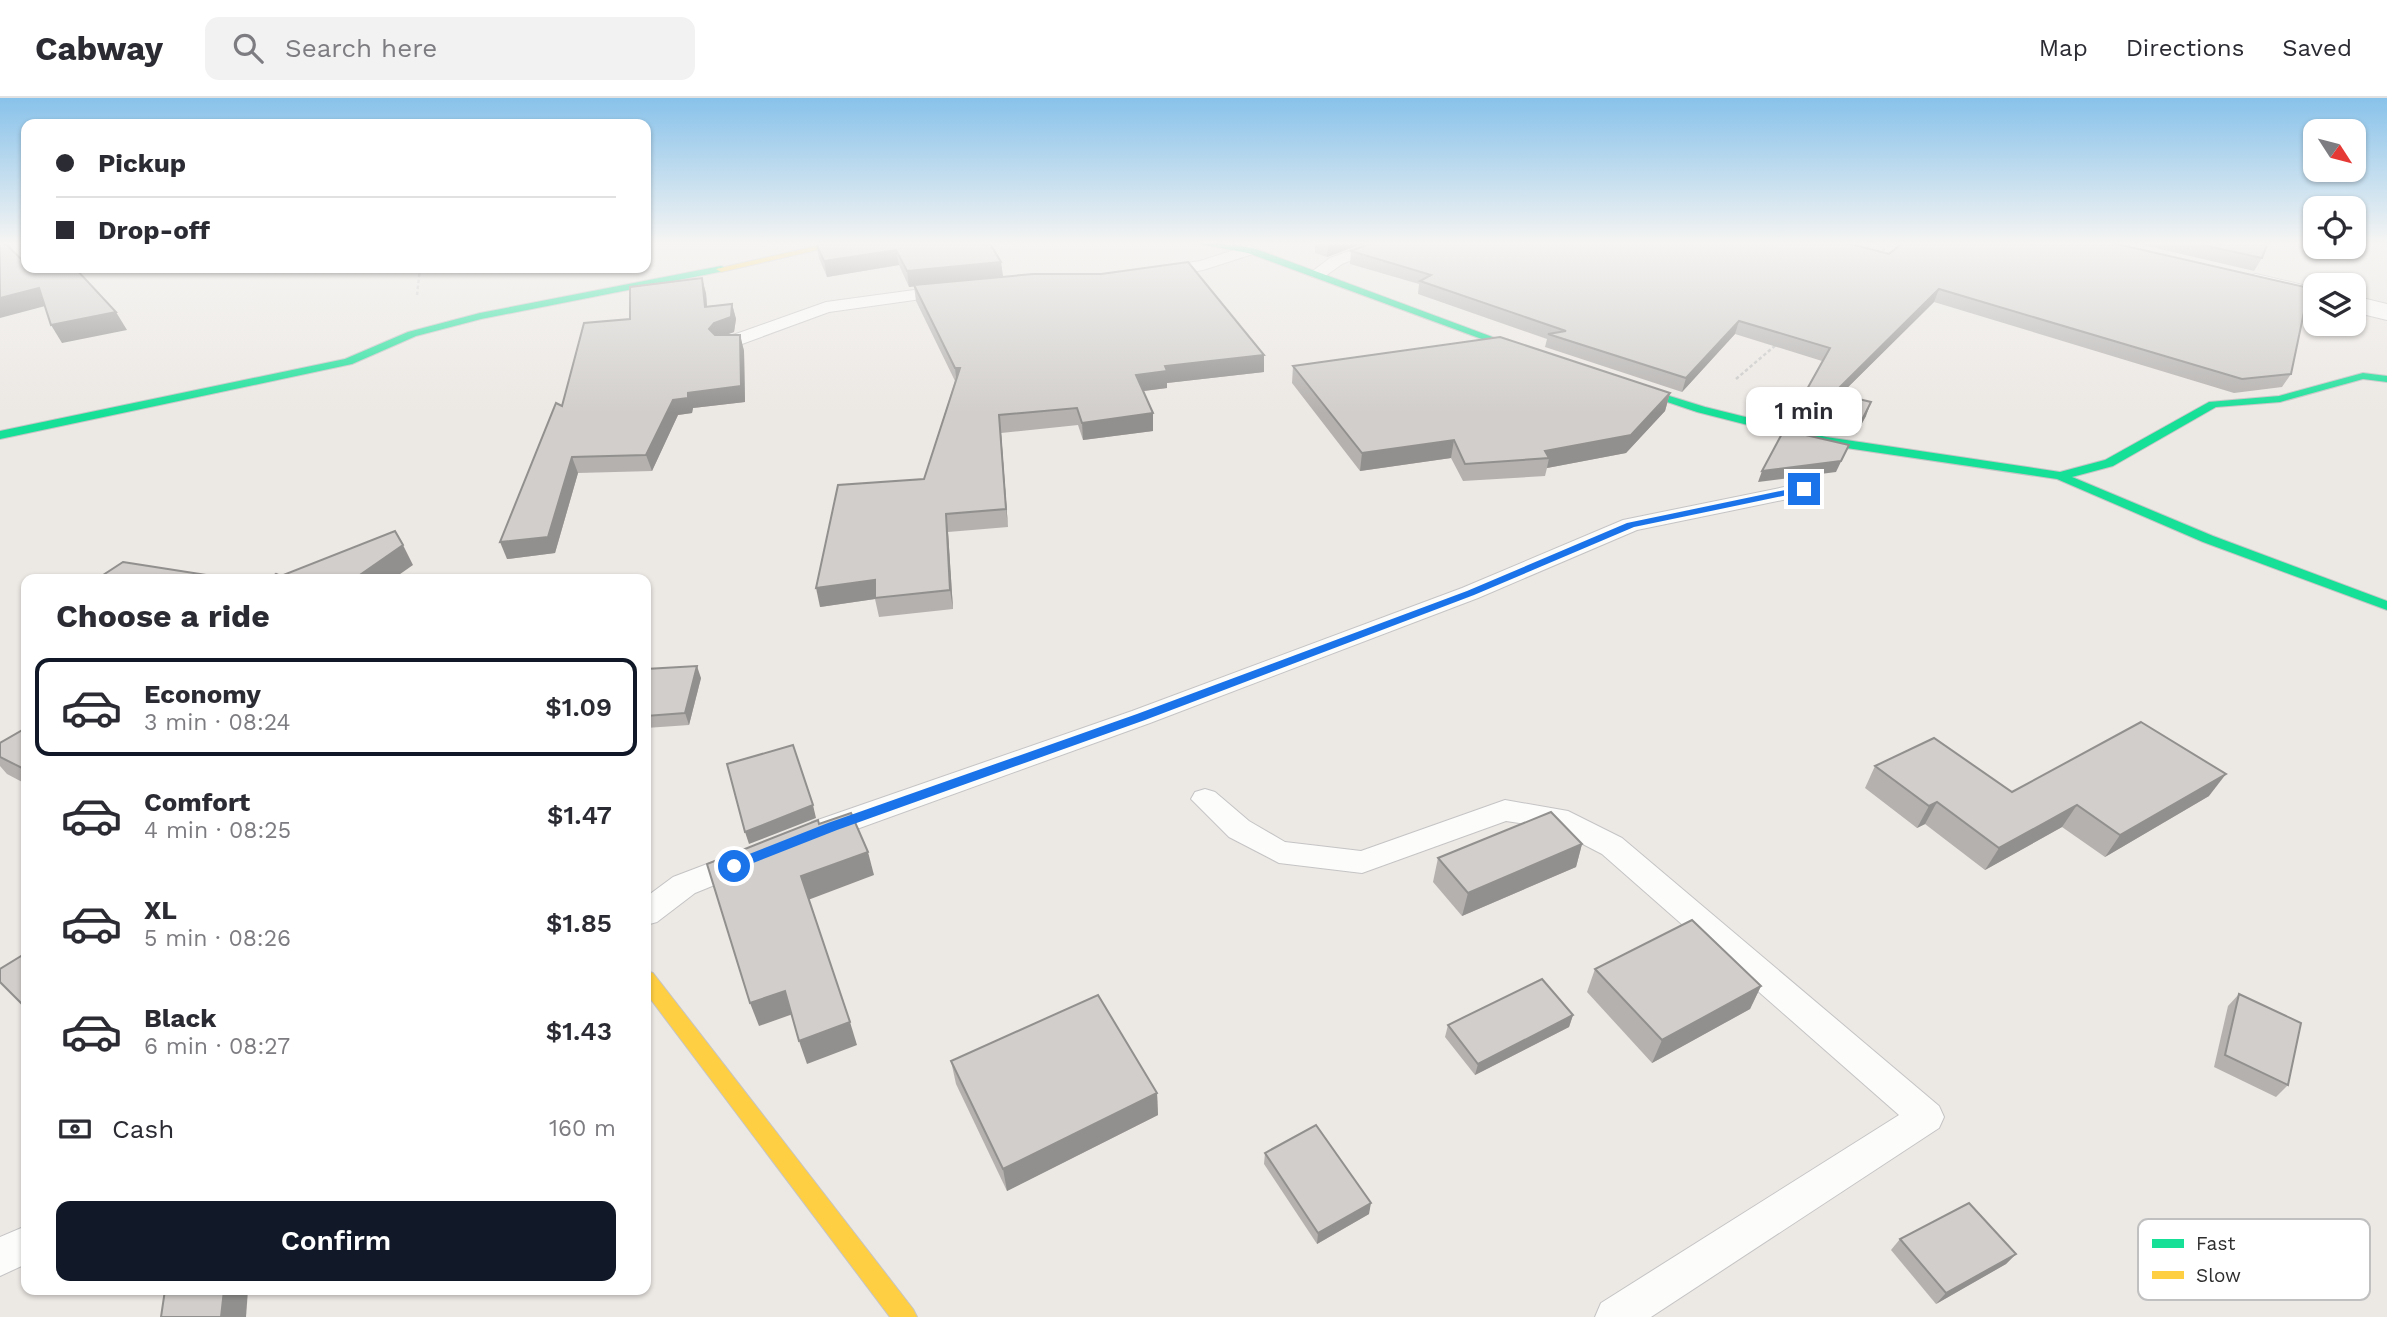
<!DOCTYPE html>
<meta charset="utf-8">
<style>
:root{--surface:#fff;--page:#f2f2f3;--text:#2b2b33;--muted:#7c7c81;--line:#e1e1e2;--accent:#111827}
body{margin:0;font-family:"Work Sans",sans-serif;background:var(--page);color:var(--text);height:100vh;display:flex;flex-direction:column;font-size:26px;white-space:nowrap}
*{box-sizing:border-box;margin:0}
p{font-size:23px;color:var(--muted)}
.icon{flex:none;width:38px;height:38px;fill:none;stroke:currentColor;stroke-width:2;stroke-linecap:round;stroke-linejoin:round}
.map{position:relative;flex:1;overflow:hidden}
.panel{position:absolute;left:21px;top:476px;width:630px;height:721px;display:flex;flex-direction:column;background:var(--surface);border-radius:14px;box-shadow:0 2px 5px #0004}
.panel>*{flex:none}
.guide{position:absolute;left:21px;top:21px;width:630px;height:154px;border-radius:14px;box-shadow:0 2px 5px #0004;display:grid;align-content:center;height:154px;padding:0 35px;background:var(--surface)}
.needle{width:46px;rotate:126deg}
.tools{position:absolute;left:2303px;top:21px;display:grid;gap:14px}
.tools a{display:grid;place-items:center;width:63px;height:63px;border-radius:14px;background:var(--surface);box-shadow:0 2px 5px #0004;font-size:35px}
.end{position:absolute;width:32px;height:32px;margin:-16px;border:9px solid #1a73e8;background:#fff;box-shadow:0 0 0 4px #fff}
.from{border-radius:50%}
.bubble{position:absolute;height:49px;border-radius:14px;background:var(--surface);box-shadow:0 2px 5px #0004;font-size:23px;font-weight:600;line-height:49px;text-align:center}
.guide b{display:flex;align-items:center;gap:24px;height:66px;font-size:26px}
.guide b+b{border-top:2px solid var(--line)}
.guide i{width:18px;height:18px;background:var(--text)}
ul{padding:0;list-style:none}
li{display:flex;align-items:center;gap:21px;height:98px;margin:0 14px 10px;padding:0 21px;border:4px solid transparent;border-radius:14px}
li div{flex:1}
li b{display:block;font-size:26px}
li em{font-style:normal;font-weight:600}
li.on{border-color:var(--accent)}
li>.icon{width:63px;height:63px;stroke-width:1.5}
h2{padding:0 35px;font-size:32px;line-height:84px}
.pay{display:flex;align-items:center;gap:18px;height:77px;padding:0 35px;font-size:26px}
.pay p{margin-inline-start:auto}
.button{display:flex;gap:14px;margin-top:auto;padding:14px 35px}
.button a{flex:1;height:80px;border-radius:14px;background:var(--accent);color:#fff;font-size:28px;font-weight:600;line-height:80px;text-align:center}
header{display:flex;align-items:center;gap:42px;box-sizing:border-box;height:98px;padding:0 35px;background:var(--surface);border-bottom:2px solid var(--line)}
header strong{font-size:33px}
nav{display:flex;gap:38px;margin-inline-start:auto;font-size:24px}
.search{width:490px;height:63px;background:var(--page);display:flex;align-items:center;gap:18px;box-sizing:border-box;padding:0 24px;border-radius:14px;color:var(--muted);font-size:26px}
.map>svg:first-child{display:block}
.lines{fill:none;stroke-linecap:round;stroke-linejoin:round}
.lane-casing{stroke:#c5c4c5;stroke-width:2}
.street-casing{stroke:#c5c4c5;stroke-width:2}
.fast-casing{stroke:#c5c4c5;stroke-width:2}
.slow-casing{stroke:#c5c4c5;stroke-width:2}
.path{stroke:#c9c9c8;stroke-width:2.5;stroke-dasharray:3.5 2.5;stroke-linecap:butt}
.lane{fill:#fcfcfb;fill-rule:evenodd}
.street{fill:#fcfcfb;fill-rule:evenodd}
.fast{fill:#16e098;fill-rule:evenodd}
.slow{fill:#ffcf43;fill-rule:evenodd}
.wall{fill:#b4b1af}
.shaded-wall{fill:#92908e}
.building{fill:#d1cecb;stroke:#92908e;stroke-width:2}
.route{fill:#1a73e8}
.key{fill:#fff;stroke:#c0c0c0;stroke-width:2}
.key-label{font-size:19px;fill:#2e2e2e}
</style>
<header>
<strong>Cabway</strong>
<div class="search"><svg class="icon" aria-label="search" viewBox="0 0 24 24"><circle cx="10" cy="10" r="6"/><path d="M15 15l6 6"/></svg>Search here</div>
<nav><a>Map</a><a>Directions</a><a>Saved</a></nav>
</header>
<div class="map">
<svg width="2387" height="1219" viewBox="0 0 2387 1219">
<rect width="100%" height="100%" fill="#ece8e4"/>
<g class="lines">
<g class="lane-casing">
<g id="lane">
<polygon points="1374,144 1396,144 1342,166 1324,179 1312,179 1310,175 1330,160"/>
<polygon points="1250,147 1258,152 1256,155 1203,172 1156,180 1148,175 1150,171 1200,163"/>
<polygon points="951,187 959,192 957,196 829,214 731,250 719,250 716,246 719,242 826,204"/>
<polygon points="1804,385 1812,386 1815,391 1812,396 1637,432 1478,500 1150,625 832,740 822,743 812,740 808,732 812,724 1132,613 1462,490 1623,422"/>
<polygon points="1205,691 1215,694 1249,723 1285,744 1361,753 1505,702 1568,713 1622,740 1939,1008 1944,1019 1939,1030 1651,1219 1595,1219 1601,1205 1899,1017 1602,756 1552,730 1506,723 1362,775 1279,765 1229,739 1191,701 1195,694"/>
<polygon points="744,752 754,755 759,763 754,771 695,795 657,824 646,827 646,799 673,779"/>
<polygon points="26,1128 26,1166 0,1178 0,1139"/>
</g>
</g>
<g class="street-casing">
<g id="street">
<polygon points="2256,176 2315,190 2315,204 2247,188 2244,183 2247,178"/>
<polygon points="2354,198 2387,206 2387,222 2354,214"/>
</g>
</g>
<g class="fast-casing">
<g id="fast">
<polygon points="1189,144 1213,144 1253,150 1546,259 1536,261 1248,155"/>
<polygon points="721,168 724,169 724,173 481,221 416,238 352,266 0,341 0,333 345,261 408,234 480,215"/>
<polygon points="2363,275 2387,278 2387,284 2363,281 2280,304 2216,309 2113,368 2072,379 2213,438 2387,503 2387,512 2203,444 2057,381 1826,347 1697,314 1611,285 1621,283 1705,309 1826,339 2060,374 2105,362 2209,304 2279,298"/>
</g>
</g>
<g class="slow-casing">
<g id="slow">
<polygon points="834,144 852,144 721,174 716,171"/>
<polygon points="646,873 653,875 913,1211 917,1219 890,1219 646,895"/>
</g>
</g>
<g class="path">
<polyline points="1878,157 1892,144"/>
<polyline points="417,197 420,170"/>
<polyline points="1736,281 1777,246"/>
</g>
<use href="#lane" class="lane"/>
<use href="#street" class="street"/>
<use href="#fast" class="fast"/>
<use href="#slow" class="slow"/>
</g>
<g class="wall">
<polygon points="1315,144 1367,144 1327,159 1315,155"/>
<polygon points="1843,144 2291,276 2282,289 2234,295 1934,204 1841,296 1866,318 1856,336 1792,323 1797,309 1822,263 1735,236 1682,294 1545,249 1547,241 1418,196 1419,186 1350,166 1351,153"/>
<polygon points="2130,144 2268,144 2262,160 2254,173"/>
<polygon points="816,145 1001,164 1003,179 1264,257 1264,274 1167,285 1167,290 1143,293 1153,333 1083,342 1078,327 1001,335 1008,429 948,434 953,511 879,519 875,501 820,509 924,381 955,283 916,203 914,188 909,189 899,167 827,179 819,160"/>
<polygon points="706,195 707,208 732,206 736,221 734,234 724,237 740,237 744,253 745,304 693,310 692,315 678,317 652,373 578,375 555,455 507,461 562,308 630,221"/>
<polygon points="1293,268 1670,295 1665,313 1626,355 1547,370 1545,378 1463,383 1451,360 1360,373 1292,285"/>
<polygon points="646,571 701,580 689,627 646,630"/>
<polygon points="26,630 26,686 7,676 0,668 0,645"/>
<polygon points="1875,668 2012,694 2209,698 2105,759 2062,729 1985,772 1925,726 1917,730 1865,690"/>
<polygon points="1582,746 1576,769 1462,818 1433,784 1438,760"/>
<polygon points="1595,871 1761,888 1750,911 1652,965 1587,894"/>
<polygon points="2239,896 2288,987 2276,999 2214,969 2228,908"/>
<polygon points="1573,917 1569,929 1475,977 1445,939 1448,927"/>
<polygon points="951,963 1157,995 1158,1017 1007,1093 956,986"/>
<polygon points="1265,1055 1369,1116 1317,1146 1264,1066"/>
<polygon points="1900,1141 2016,1156 2006,1166 1936,1206 1891,1152"/>
</g>
<g class="shaded-wall">
<polygon points="1335,144 1367,144 1327,159 1328,146"/>
<polygon points="896,152 899,167 827,179 824,163"/>
<polygon points="1001,164 1003,179 909,189 907,173"/>
<polygon points="702,180 706,195 708,223 705,209"/>
<polygon points="39,190 49,207 0,220 0,200"/>
<polygon points="1939,191 1934,204 1829,308 1834,295"/>
<polygon points="732,206 736,221 734,234 718,240 713,246 709,231"/>
<polygon points="116,214 127,232 62,245 51,227"/>
<polygon points="1739,223 1735,236 1682,294 1686,280"/>
<polygon points="740,237 744,253 745,304 693,310 692,315 678,317 652,373 646,357 673,302 688,295"/>
<polygon points="1264,257 1264,274 1167,285 1167,290 1136,294 1136,277 1165,268"/>
<polygon points="955,270 960,270 957,287"/>
<polygon points="1670,295 1665,313 1626,355 1547,370 1549,360 1545,353"/>
<polygon points="1871,304 1866,318 1856,336 1862,322"/>
<polygon points="1153,315 1153,333 1083,342 1082,325"/>
<polygon points="999,317 1001,335 1008,429 1006,411"/>
<polygon points="1454,342 1451,360 1360,373 1362,355"/>
<polygon points="1849,347 1836,374 1758,384 1762,373"/>
<polygon points="572,359 578,375 555,455 507,461 500,444"/>
<polygon points="946,416 948,434 953,511 950,492"/>
<polygon points="403,447 413,467 393,481 354,481"/>
<polygon points="875,482 875,501 820,509 816,490"/>
<polygon points="697,568 701,580 689,627 685,615"/>
<polygon points="2226,676 2209,698 2105,759 2120,737"/>
<polygon points="1937,704 1925,726 1917,730 1929,708"/>
<polygon points="813,707 816,720 749,746 745,734"/>
<polygon points="2077,707 2062,729 1985,772 1999,750"/>
<polygon points="1582,746 1576,769 1462,818 1468,795"/>
<polygon points="868,754 874,777 808,802 801,778"/>
<polygon points="1761,888 1750,911 1652,965 1662,942"/>
<polygon points="785,893 793,916 759,928 750,905"/>
<polygon points="1573,917 1569,929 1475,977 1478,966"/>
<polygon points="850,924 857,947 807,966 799,943"/>
<polygon points="1157,995 1158,1017 1007,1093 1003,1071"/>
<polygon points="1371,1105 1369,1116 1317,1146 1318,1135"/>
<polygon points="2016,1156 2006,1166 1936,1206 1946,1195"/>
<polygon points="224,1192 248,1192 246,1219 221,1219"/>
</g>
<g class="building">
<polygon points="0,144 4,144 26,166 26,170 30,170 34,173 32,170 75,170 116,214 51,227 39,190 0,200"/>
<polygon points="819,144 989,144 1001,164 907,173 896,152 824,163 816,145"/>
<polygon points="1320,144 1335,144 1328,146"/>
<polygon points="1374,144 1843,144 1889,156 1904,144 2108,144 2309,190 2291,276 2242,281 1939,191 1834,295 1871,304 1862,322 1797,309 1830,250 1739,223 1686,280 1548,236 1566,233 1420,183 1431,177 1351,153"/>
<polygon points="2189,144 2268,144 2262,160"/>
<polygon points="1188,164 1264,257 1165,268 1167,273 1136,277 1153,315 1082,325 1077,310 999,317 1006,411 946,416 950,492 875,500 875,482 816,490 838,387 924,381 960,270 955,270 914,187 1033,176 1101,176"/>
<polygon points="702,180 705,209 732,206 731,219 714,225 709,231 715,237 740,237 741,288 688,295 688,300 673,302 646,357 572,359 548,439 500,444 556,305 562,308 584,225 630,221 630,189"/>
<polygon points="1500,239 1670,295 1631,337 1545,353 1549,360 1465,366 1454,342 1362,355 1293,268"/>
<polygon points="1784,332 1849,347 1841,363 1762,373"/>
<polygon points="395,433 403,447 354,481 269,481 276,476 281,478"/>
<polygon points="123,464 232,481 97,481"/>
<polygon points="697,568 685,615 646,618 646,571"/>
<polygon points="2141,624 2226,676 2120,737 2077,707 1999,750 1937,704 1929,708 1875,668 1934,640 2012,694"/>
<polygon points="26,630 26,672 0,659 0,645"/>
<polygon points="793,647 813,707 745,734 727,666"/>
<polygon points="1551,714 1582,746 1468,795 1438,760"/>
<polygon points="851,715 868,754 801,778 850,924 799,943 785,893 750,905 707,766 818,722 819,726"/>
<polygon points="1692,822 1761,888 1662,942 1595,871"/>
<polygon points="26,855 26,910 0,884 0,871"/>
<polygon points="1542,881 1573,917 1478,966 1448,927"/>
<polygon points="2239,896 2301,925 2288,987 2225,957"/>
<polygon points="1098,897 1157,995 1003,1071 951,963"/>
<polygon points="1316,1027 1371,1105 1318,1135 1265,1055"/>
<polygon points="1969,1105 2016,1156 1946,1195 1900,1141"/>
<polygon points="165,1192 224,1192 221,1219 161,1219"/>
</g>
<linearGradient id="sky" x2="0" y2="1"><stop stop-color="#88c2ea"/><stop offset="0.46" stop-color="#f6f5f3"/><stop offset="1" stop-color="#f6f5f3" stop-opacity="0"/></linearGradient>
<rect width="2387" height="315" fill="url(#sky)"/>
<polygon class="route" points="1804,388 1807,393 1634,429 1474,497 1145,622 837,732 738,771 734,772 727,768 729,764 828,725 1137,616 1467,493 1627,425"/>
<rect x="2138" y="1121" width="232" height="81" rx="10" class="key"/>
<rect x="2152" y="1141" width="32" height="9" fill="#16e098"/>
<rect x="2152" y="1173" width="32" height="8" fill="#ffcf43"/>
<g class="key-label">
<text x="2196" y="1152">Fast</text>
<text x="2196" y="1184">Slow</text>
</g>
</svg>
<div class="tools">
<a><svg class="needle" viewBox="-14 -14 28 28"><path d="M0-13l5 13h-10z" fill="#e53935"/><path d="M0 13l5-13h-10z" fill="#7c7c81"/></svg></a>
<a><svg class="icon" aria-label="locate" viewBox="0 0 24 24"><circle cx="12" cy="12" r="6"/><path d="M12 2v4M12 18v4M2 12h4M18 12h4"/></svg></a>
<a><svg class="icon" aria-label="layers" viewBox="0 0 24 24"><path d="M12 4l9 5-9 5-9-5zM3 14l9 5 9-5"/></svg></a>
</div>
<i class="end from" style="left:734px;top:768px"></i>
<i class="end" style="left:1804px;top:391px"></i>
<div class="bubble" style="left:1746px;top:289px;width:116px">1 min</div>
<div class="guide">
<b><i class="from"></i>Pickup</b>
<b><i></i>Drop-off</b>
</div>
<section class="panel">
<h2>Choose a ride</h2>
<ul>
<li class="on"><svg class="icon" aria-label="car" viewBox="0 0 24 24"><path d="M5 17H2v-5l4-1 3-4h7l3 4 3 1v5h-3M9 17h6M6 11h13"/><circle cx="7" cy="17" r="2"/><circle cx="17" cy="17" r="2"/></svg><div><b>Economy</b><p>3 min · 08:24</p></div><em>$1.09</em></li>
<li><svg class="icon" aria-label="car" viewBox="0 0 24 24"><path d="M5 17H2v-5l4-1 3-4h7l3 4 3 1v5h-3M9 17h6M6 11h13"/><circle cx="7" cy="17" r="2"/><circle cx="17" cy="17" r="2"/></svg><div><b>Comfort</b><p>4 min · 08:25</p></div><em>$1.47</em></li>
<li><svg class="icon" aria-label="car" viewBox="0 0 24 24"><path d="M5 17H2v-5l4-1 3-4h7l3 4 3 1v5h-3M9 17h6M6 11h13"/><circle cx="7" cy="17" r="2"/><circle cx="17" cy="17" r="2"/></svg><div><b>XL</b><p>5 min · 08:26</p></div><em>$1.85</em></li>
<li><svg class="icon" aria-label="car" viewBox="0 0 24 24"><path d="M5 17H2v-5l4-1 3-4h7l3 4 3 1v5h-3M9 17h6M6 11h13"/><circle cx="7" cy="17" r="2"/><circle cx="17" cy="17" r="2"/></svg><div><b>Black</b><p>6 min · 08:27</p></div><em>$1.43</em></li>
</ul>
<div class="pay"><svg class="icon" aria-label="cash" viewBox="0 0 24 24"><path d="M3 7h18v10H3z"/><circle cx="12" cy="12" r="2"/></svg>Cash<p>160 m</p></div>
<div class="button"><a>Confirm</a></div>
</section>
</div>
